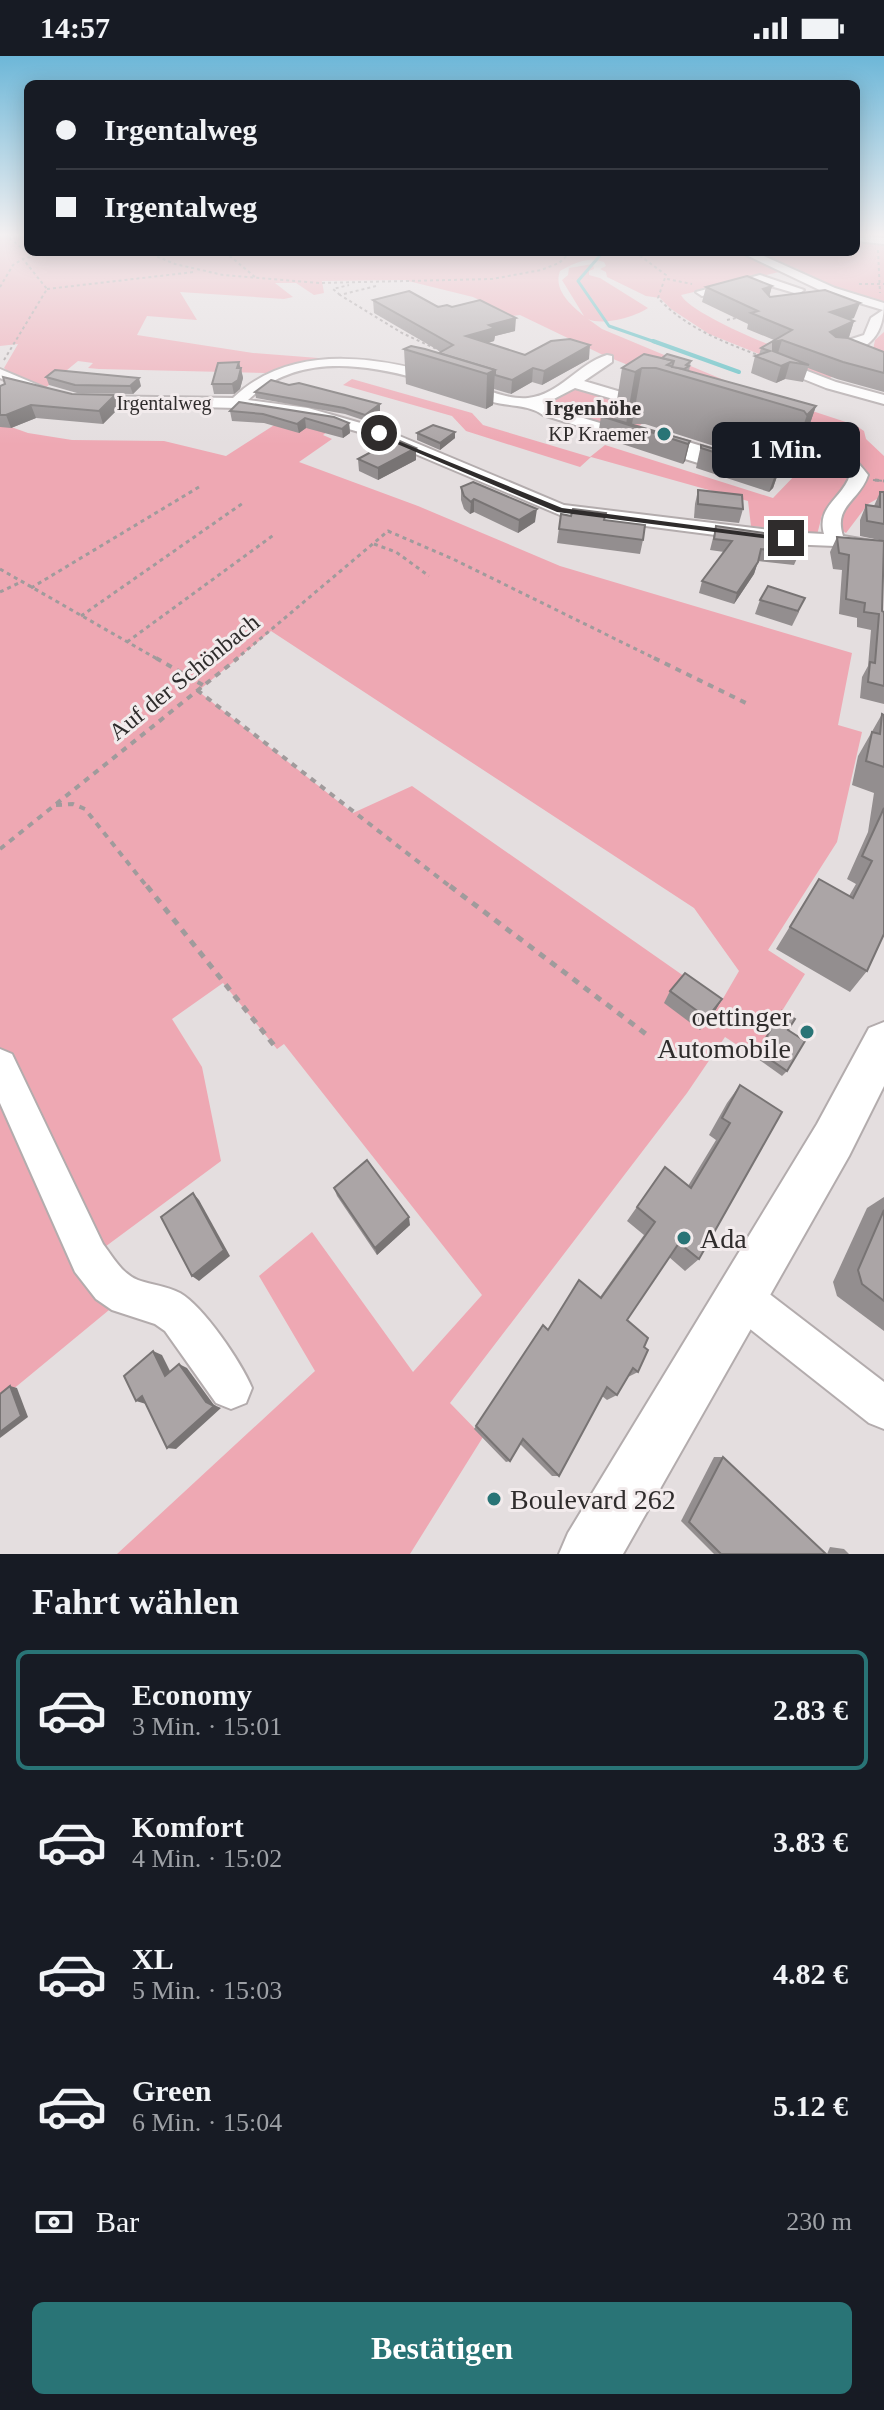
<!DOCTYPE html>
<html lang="de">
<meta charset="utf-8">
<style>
:root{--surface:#171b24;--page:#20242c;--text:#f1f3f6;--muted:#9ea1a6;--line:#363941;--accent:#297476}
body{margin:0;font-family:"Times New Roman",serif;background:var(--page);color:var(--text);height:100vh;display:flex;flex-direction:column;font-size:30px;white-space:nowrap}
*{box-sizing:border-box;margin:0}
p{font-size:26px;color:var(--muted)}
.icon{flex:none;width:44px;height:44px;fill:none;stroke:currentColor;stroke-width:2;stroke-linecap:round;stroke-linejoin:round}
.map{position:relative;height:1498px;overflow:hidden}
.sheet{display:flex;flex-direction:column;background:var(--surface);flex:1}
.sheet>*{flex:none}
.hud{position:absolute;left:24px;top:24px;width:836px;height:176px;border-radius:12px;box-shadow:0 4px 20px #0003;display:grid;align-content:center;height:176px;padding:0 32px;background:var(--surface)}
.end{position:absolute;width:36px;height:36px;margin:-18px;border:10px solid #2f2c2c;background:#fff;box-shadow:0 0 0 4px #fff}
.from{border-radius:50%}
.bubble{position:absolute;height:56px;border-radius:12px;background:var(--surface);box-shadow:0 4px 20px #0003;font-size:26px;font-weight:600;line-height:56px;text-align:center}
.hud b{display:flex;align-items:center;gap:28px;height:76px;font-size:30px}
.hud b+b{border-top:2px solid var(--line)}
.hud i{width:20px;height:20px;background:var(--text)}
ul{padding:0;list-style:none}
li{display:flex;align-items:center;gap:24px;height:120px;margin:0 16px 12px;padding:0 16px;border:4px solid transparent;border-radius:12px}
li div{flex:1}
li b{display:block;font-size:30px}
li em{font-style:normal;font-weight:600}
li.current{border-color:var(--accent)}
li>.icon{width:72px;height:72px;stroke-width:1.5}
h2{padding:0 32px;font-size:36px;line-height:96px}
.pay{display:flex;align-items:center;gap:20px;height:88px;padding:0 32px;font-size:30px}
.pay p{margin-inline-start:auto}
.primary-button{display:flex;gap:16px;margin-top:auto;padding:16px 32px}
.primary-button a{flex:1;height:92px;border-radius:12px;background:var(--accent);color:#fff;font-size:32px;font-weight:600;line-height:92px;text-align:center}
.status{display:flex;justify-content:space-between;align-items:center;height:56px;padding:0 40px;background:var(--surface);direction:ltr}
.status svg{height:22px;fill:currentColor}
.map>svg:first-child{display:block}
.green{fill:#eea8b3;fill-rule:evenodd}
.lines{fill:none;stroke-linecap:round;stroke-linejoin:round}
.stream-far1{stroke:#55bcc0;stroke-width:3}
.stream{stroke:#55bcc0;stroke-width:4}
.minor-casing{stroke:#b3acad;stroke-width:4}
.major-casing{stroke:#b3acad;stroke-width:4}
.path-far3{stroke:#a09b9c;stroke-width:2;stroke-dasharray:3 3;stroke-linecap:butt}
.path-far2{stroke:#a09b9c;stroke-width:3;stroke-dasharray:4 4;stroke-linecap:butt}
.path-far1{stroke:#a09b9c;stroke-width:4;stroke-dasharray:6 6;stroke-linecap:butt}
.path{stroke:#a09b9c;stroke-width:5;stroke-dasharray:7 7;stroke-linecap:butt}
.minor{fill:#fff;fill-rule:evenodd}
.major{fill:#fff;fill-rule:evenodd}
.wall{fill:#938e8f}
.shaded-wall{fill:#787474}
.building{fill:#aba5a6;stroke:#787474;stroke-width:2}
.route{fill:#2f2c2c}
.poi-dot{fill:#297476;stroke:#f2ebec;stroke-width:3}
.labels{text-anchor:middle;stroke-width:6;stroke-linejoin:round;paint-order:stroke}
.far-street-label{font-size:20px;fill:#2f2c2c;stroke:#f2ebec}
.far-poi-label{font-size:20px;fill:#2f2c2c;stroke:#f2ebec;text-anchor:end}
.far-neighbourhood-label{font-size:22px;font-weight:bold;fill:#2f2c2c;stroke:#f2ebec}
.street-label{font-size:24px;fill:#2f2c2c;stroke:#f2ebec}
.near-poi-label{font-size:28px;fill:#2f2c2c;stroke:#f2ebec;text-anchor:start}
</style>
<div class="status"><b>14:57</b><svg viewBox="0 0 49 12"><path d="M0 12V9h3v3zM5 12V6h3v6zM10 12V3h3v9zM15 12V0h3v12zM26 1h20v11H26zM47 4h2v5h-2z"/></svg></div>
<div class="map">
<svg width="884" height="1498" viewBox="0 0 884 1498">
<rect width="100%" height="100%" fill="#e4dedf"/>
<g class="green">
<path d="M0 178H28V196H856V178H884V248L833 234 796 212 681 239C690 257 774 293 796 297 820 302 845 305 870 309L875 284 884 276V326L840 318 824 324 709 278 671 253 660 242 646 240 607 221 606 216 600 213 606 210 604 206C587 200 575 207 560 215 553 234 571 249 584 260L562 224 568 219 569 212 593 208 594 213 589 215V219L600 222 648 252C635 261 603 270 588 263L602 273 748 334 855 369 864 375 866 383 884 400V439L868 448 846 477 839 472 838 463 822 459 817 479 807 480 806 475 751 470 748 445 591 401 580 411 466 375 452 360 343 329 352 323 472 357 483 369 590 401 605 389 773 442 824 389 601 298 520 259 512 260 473 241 404 224 322 225 324 237 314 239 296 227H275L293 241 284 243 180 236 197 264 147 260 137 279 253 297 344 304 292 309 266 317 99 313 88 312 93 307 78 305 44 333 15 322 4 312 18 288 0 290Z"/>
<polygon points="579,333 646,351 643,367 634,374 614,372 548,349 565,335"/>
<path d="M279 366 337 368 323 379 332 383 299 406 418 450 560 510 852 597 838 669 862 676 837 786 768 894 805 918 754 1000 725 981 687 1037 450 1347 483 1381 410 1498H117L315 1315 259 1220 312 1176 413 1316 482 1239 284 988 277 993 223 927 172 963 202 1011 221 1105 90 1202 126 1240 0 1344V367L28 377 72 384 164 385 226 400ZM271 575 694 852 739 915 721 946 412 730 353 757 198 635Z"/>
</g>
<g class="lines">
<polyline class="stream-far1" points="603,196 578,225 609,270 658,287"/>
<polyline class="stream" points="653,285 739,316"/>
<g class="minor-casing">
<g id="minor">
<polygon points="856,179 884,182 884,188 856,185"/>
<path d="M740 196H755L835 232 884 247C884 279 868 299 833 295V289L864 279 871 262 883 254 826 237Z"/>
<polygon points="760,219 804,234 798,238 760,227 702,240 696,236"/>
<path d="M607 299 612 300V306L584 325 658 347V353H648L575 332 546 347 553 353 647 381 655 376 738 401 740 405 736 415H724L543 359C528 348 508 351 490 345 416 322 314 280 248 344L308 352 385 374 564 449 786 476 824 478C816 450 843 442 850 419L827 397 768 376V370L774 368C811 377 845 387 868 419 860 445 833 449 843 480L884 487V499L835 490 786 488 560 459 373 380 307 361 237 352 82 348 75 344 82 340 233 342C295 283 388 302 463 326 484 332 506 344 528 342 559 339 578 308 607 299Z"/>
<polygon points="776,303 836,326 884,339 884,348 826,332 771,310 771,304"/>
<polygon points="0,313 45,332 47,335 40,339 35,338 0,322"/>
<path d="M0 993 12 998 103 1188C113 1201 122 1218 138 1224 152 1229 167 1230 180 1237 204 1251 241 1306 252 1332L246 1347 231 1353 216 1347 165 1275 155 1268 112 1254 96 1243 75 1216 0 1047Z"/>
<polygon points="740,1220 754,1226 884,1326 884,1373 869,1367 726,1254 720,1240 726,1226"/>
</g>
</g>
<g class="major-casing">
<polygon id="major" points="884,966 884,1030 849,1100 623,1498 559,1498 568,1477 817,1068 869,972"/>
</g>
<g class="path-far3">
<polyline points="5,178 30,199"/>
<polyline points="878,194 880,237"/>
<polyline points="146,196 175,208 223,219 319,227 492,223 541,214 559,207 571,196"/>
<polyline points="218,196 231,201 255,221"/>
<path d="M635 196 666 219 658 242C687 273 724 286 763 301"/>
<polyline points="667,223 692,228"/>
<polyline points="859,228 884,228"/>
<polyline points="376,230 340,239 402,277 445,297"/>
<polyline points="0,231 13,209 23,203"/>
<polyline points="47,233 194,216"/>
<polyline points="340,239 333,233 349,229"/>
<polyline points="727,264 740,261"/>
<polyline points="4,304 47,233 23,203 48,196"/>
<polyline points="873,424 884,425"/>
</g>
<g class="path-far2">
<polyline points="875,424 884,425"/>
<polyline points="374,488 396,496 429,520"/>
<polyline points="0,513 159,604"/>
<polyline points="31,532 199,431"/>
<polyline points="0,536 21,526"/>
<polyline points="81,560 243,447"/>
<polyline points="127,586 275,478"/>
<polyline points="235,604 388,475 453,503 658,604"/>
</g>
<g class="path-far1">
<polyline points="156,602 203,629"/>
<polyline points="654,602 748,648"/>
<polyline points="197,634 452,832"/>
<polyline points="56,749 73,748 85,753 148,832"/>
<polyline points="0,793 238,602"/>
</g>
<g class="path">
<polyline points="147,830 277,993"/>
<polyline points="450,830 646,978"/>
</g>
<use href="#minor" class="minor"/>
<use href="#major" class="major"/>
</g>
<g class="wall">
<polygon points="772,230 769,241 854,262 850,263 854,265 849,281 846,282 884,296 884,336 837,323 808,312 803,326 785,323 776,327 751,317 755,300 759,299 761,292 774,284 747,273 748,268 702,246 706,231"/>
<polygon points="373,244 452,251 515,275 495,280 494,285 488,287 525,299 589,303 542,329 532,326 511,338 494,333 493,349 486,353 406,328 404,293 439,297 441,296 374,257"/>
<polygon points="662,302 691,305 689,315 816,350 796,408 787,417 784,413 780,412 773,432 769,436 696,412 701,389 770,408 645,368 631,368 690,385 685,405 683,408 598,380 601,360 614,363 622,312"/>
<polygon points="240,312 241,312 243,322 240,333 234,338 214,338 212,328"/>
<polygon points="46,321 141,330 133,338 77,337 49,329"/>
<polygon points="0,330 72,338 119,352 103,368 36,362 11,372 0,371"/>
<polygon points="255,336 380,355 366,365 345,358 256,342"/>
<polygon points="239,346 349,367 350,377 343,382 306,372 299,377 264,367 232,365 230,355"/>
<polygon points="417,377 455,382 440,394 417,384"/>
<polygon points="416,392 416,404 378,424 359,415 358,403"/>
<polygon points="461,431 535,466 518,477 474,456 470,458 464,453 461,444"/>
<polygon points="698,434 743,453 739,467 694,462 695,448"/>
<polygon points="880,436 884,436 884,485 860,480 860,464 866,449 874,450"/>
<polygon points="561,458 604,464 643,484 640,498 557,487"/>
<polygon points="716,470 799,498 794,509 758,505 754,518 734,548 699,537 702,525 724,496 710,494"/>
<polygon points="837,481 884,485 882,555 884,556 884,648 860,642 862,621 868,610 871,574 857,571 857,562 839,558 842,514 833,513 830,496"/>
<polygon points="760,544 799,556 792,570 755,558"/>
<polygon points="882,658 884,659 884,878 867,915 850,936 776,893 819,823 849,840 856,828 847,823 868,776 874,737 852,729 858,700"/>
<polygon points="670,935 722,943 715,955 700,974 664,947"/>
<polygon points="778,961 788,974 787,1015 782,1020 754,1000"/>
<polygon points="740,1029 699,1203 685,1215 669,1201 627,1264 644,1291 638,1316 628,1321 617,1339 607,1344 602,1340 559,1420 552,1420 520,1388 510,1405 506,1406 474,1373 543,1269 547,1274 600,1241 644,1179 627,1165 665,1111 688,1130 716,1084 709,1079 727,1047"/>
<polygon points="334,1132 410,1169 377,1199 337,1140"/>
<polygon points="884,1141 884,1275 837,1240 833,1226 867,1152"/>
<polygon points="714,1401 723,1401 826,1498 714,1498 681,1465"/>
<polygon points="830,1491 844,1493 849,1498 827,1498"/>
</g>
<g class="shaded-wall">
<polygon points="772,230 768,245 763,233"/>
<polygon points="860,247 854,262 825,271 830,256"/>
<polygon points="516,262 515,275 495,280 494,285 465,294 466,280 489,269"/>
<polygon points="854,265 849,281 825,292 830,276"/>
<polygon points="782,284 777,300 769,302 773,286"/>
<polygon points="590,289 589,303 542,329 544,315"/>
<polygon points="239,306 243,322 240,333 234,338 232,328"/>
<polygon points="790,306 785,323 776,327 781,310"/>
<polygon points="533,312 532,326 511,338 512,324"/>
<polygon points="642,312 632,368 626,368 635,316"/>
<polygon points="495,314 493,349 486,353 487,318"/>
<polygon points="139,322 141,330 133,338 130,330"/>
<polygon points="115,339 119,352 103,368 99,355"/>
<polygon points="380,348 380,355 366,365 365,359"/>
<polygon points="31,349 36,362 11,372 6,359"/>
<polygon points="816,350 796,408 787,417 807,359"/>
<polygon points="305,362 306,372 299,377 297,368"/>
<polygon points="349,367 350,377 343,382 342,373"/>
<polygon points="455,376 455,382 440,394 440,387"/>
<polygon points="690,385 685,405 683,408 688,388"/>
<polygon points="416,392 416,404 378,424 378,412"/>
<polygon points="780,412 773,432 769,436 776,416"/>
<polygon points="474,443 474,456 470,458 471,446"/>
<polygon points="537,453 535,466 518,477 519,464"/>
<polygon points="758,506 754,518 734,548 737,537"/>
<polygon points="722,943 715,955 700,974 707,962"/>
<polygon points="193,1137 199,1144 230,1200 199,1225 192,1220"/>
<polygon points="409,1161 410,1169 377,1199 375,1192"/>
<polygon points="153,1295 162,1299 174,1323 165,1320"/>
<polygon points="179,1308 187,1312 214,1349 221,1352 176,1393 167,1392 206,1346"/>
<polygon points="10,1330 17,1332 28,1361 0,1382 0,1376"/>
<polygon points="142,1340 146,1348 136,1345"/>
</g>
<g class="building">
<polygon points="747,220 772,230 763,233 770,241 825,234 860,247 830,256 854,265 830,276 836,281 848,282 884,296 884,317 843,306 782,284 773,286 773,295 809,309 790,306 781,310 755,300 770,295 761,292 792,274 751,257 758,255 706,231"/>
<polygon points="409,235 438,251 447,249 452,251 480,244 516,262 489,269 495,272 466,280 525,299 551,285 570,283 590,289 544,315 533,312 512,324 495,319 495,314 439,297 453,289 373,244"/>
<polygon points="411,290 425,293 495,314 487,318 404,293"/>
<polygon points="644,298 674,305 667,309 816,350 807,359 804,355 656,312 642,312 635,316 622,312"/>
<polygon points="667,298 691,305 686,309 689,310 684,313 672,311 674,305 662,302"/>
<polygon points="239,306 237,312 241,312 238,324 232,328 212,328 218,307"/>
<polygon points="55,314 139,322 130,330 75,329 46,321"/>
<polygon points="3,321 72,338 115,339 99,355 31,349 6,359 0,359 0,330 5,328"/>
<polygon points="271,324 289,329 299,327 380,348 365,359 344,352 255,336"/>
<polygon points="239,346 334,361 349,367 342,373 305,362 297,368 263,358 230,355"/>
<polygon points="601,360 602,360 690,385 688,388"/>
<polygon points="433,369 455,376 440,387 417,377"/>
<polygon points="395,383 416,392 378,412 358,403"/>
<polygon points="701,389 780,412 776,416 701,392"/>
<polygon points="473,426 537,453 519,464 474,443 471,446 464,440 461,431"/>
<polygon points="698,434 742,439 743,453 698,448"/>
<polygon points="880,436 884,436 884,468 867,465 866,449 880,451"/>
<polygon points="573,453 606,457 604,464 645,469 643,484 559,473 561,458 571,460"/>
<polygon points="716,470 798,482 799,498 761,493 758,506 737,537 702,525 732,485 714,483"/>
<polygon points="837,481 884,485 882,555 884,556 884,630 868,626 870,606 875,607 879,558 864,556 865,547 846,543 849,499 839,497"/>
<polygon points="768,530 805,542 798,555 760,544"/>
<polygon points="882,658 884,659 884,711 866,705 872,676 880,678"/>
<polygon points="884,752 884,878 867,915 790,871 819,823 853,842 872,805 862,800"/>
<polygon points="685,917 722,943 707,962 670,935"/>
<polygon points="782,955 795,963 788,974 805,985 787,1015 758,995"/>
<polygon points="740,1029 782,1056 699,1203 679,1187 627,1264 648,1282 644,1291 648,1294 638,1316 633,1312 617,1339 607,1331 559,1420 523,1383 510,1405 476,1370 543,1269 548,1274 579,1224 601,1242 655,1166 637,1151 665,1111 691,1132 730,1067 722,1062"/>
<polygon points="367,1104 409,1161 375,1192 334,1132"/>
<polygon points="193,1137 224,1194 192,1220 161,1161"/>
<polygon points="884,1154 884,1245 862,1228 858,1214"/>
<polygon points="153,1295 165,1320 179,1308 206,1346 214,1350 167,1392 142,1340 136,1345 124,1320"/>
<polygon points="10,1330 21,1360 0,1376 0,1338"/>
<polygon points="723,1401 826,1498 721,1498 689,1466"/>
</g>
<linearGradient id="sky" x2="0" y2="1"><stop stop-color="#6db7d8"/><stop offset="0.46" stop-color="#f3f0f1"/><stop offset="1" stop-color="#f3f0f1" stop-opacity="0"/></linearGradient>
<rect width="884" height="388" fill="url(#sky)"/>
<polygon class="route" points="376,376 562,452 790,482 786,485 557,456 376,379"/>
<g class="poi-dot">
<circle cx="664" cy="378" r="8"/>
<circle cx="807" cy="976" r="8"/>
<circle cx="684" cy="1182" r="8"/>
<circle cx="494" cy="1443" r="8"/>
</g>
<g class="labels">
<g class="far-street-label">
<text x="164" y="354">Irgentalweg</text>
</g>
<g class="far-poi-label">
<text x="648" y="385">KP Kraemer</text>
</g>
<g class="far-neighbourhood-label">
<text x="593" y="359">Irgenhöhe</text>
</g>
<g class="street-label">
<text transform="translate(184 621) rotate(-39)" y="8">Auf der Schönbach</text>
</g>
<g class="near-poi-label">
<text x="791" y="970" text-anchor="end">oettinger<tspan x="791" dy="32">Automobile</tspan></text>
<text x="700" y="1192">Ada</text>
<text x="510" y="1453">Boulevard 262</text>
</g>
</g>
</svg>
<i class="end from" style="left:379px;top:377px"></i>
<i class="end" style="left:786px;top:482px"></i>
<div class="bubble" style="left:712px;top:366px;width:148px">1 Min.</div>
<div class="hud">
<b><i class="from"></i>Irgentalweg</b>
<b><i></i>Irgentalweg</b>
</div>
</div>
<section class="sheet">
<h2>Fahrt wählen</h2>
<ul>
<li class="current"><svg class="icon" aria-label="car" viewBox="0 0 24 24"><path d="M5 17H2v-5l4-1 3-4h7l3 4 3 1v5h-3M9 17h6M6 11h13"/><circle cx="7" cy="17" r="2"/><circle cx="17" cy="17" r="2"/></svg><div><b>Economy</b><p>3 Min. · 15:01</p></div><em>2.83 €</em></li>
<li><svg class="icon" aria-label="car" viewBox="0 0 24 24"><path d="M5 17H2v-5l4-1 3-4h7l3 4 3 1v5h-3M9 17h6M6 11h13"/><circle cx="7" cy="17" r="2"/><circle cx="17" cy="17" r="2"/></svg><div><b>Komfort</b><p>4 Min. · 15:02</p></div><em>3.83 €</em></li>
<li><svg class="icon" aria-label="car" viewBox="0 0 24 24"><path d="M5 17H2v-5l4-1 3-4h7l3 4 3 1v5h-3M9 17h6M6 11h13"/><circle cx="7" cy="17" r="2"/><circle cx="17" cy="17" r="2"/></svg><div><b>XL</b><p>5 Min. · 15:03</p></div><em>4.82 €</em></li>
<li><svg class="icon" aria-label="car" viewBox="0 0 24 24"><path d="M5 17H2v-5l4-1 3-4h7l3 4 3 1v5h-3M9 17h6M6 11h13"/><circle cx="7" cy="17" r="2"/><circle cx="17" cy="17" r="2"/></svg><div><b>Green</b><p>6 Min. · 15:04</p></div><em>5.12 €</em></li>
</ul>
<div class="pay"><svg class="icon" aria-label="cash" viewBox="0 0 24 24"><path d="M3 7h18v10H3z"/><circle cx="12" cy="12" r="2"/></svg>Bar<p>230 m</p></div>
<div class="primary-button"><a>Bestätigen</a></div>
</section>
